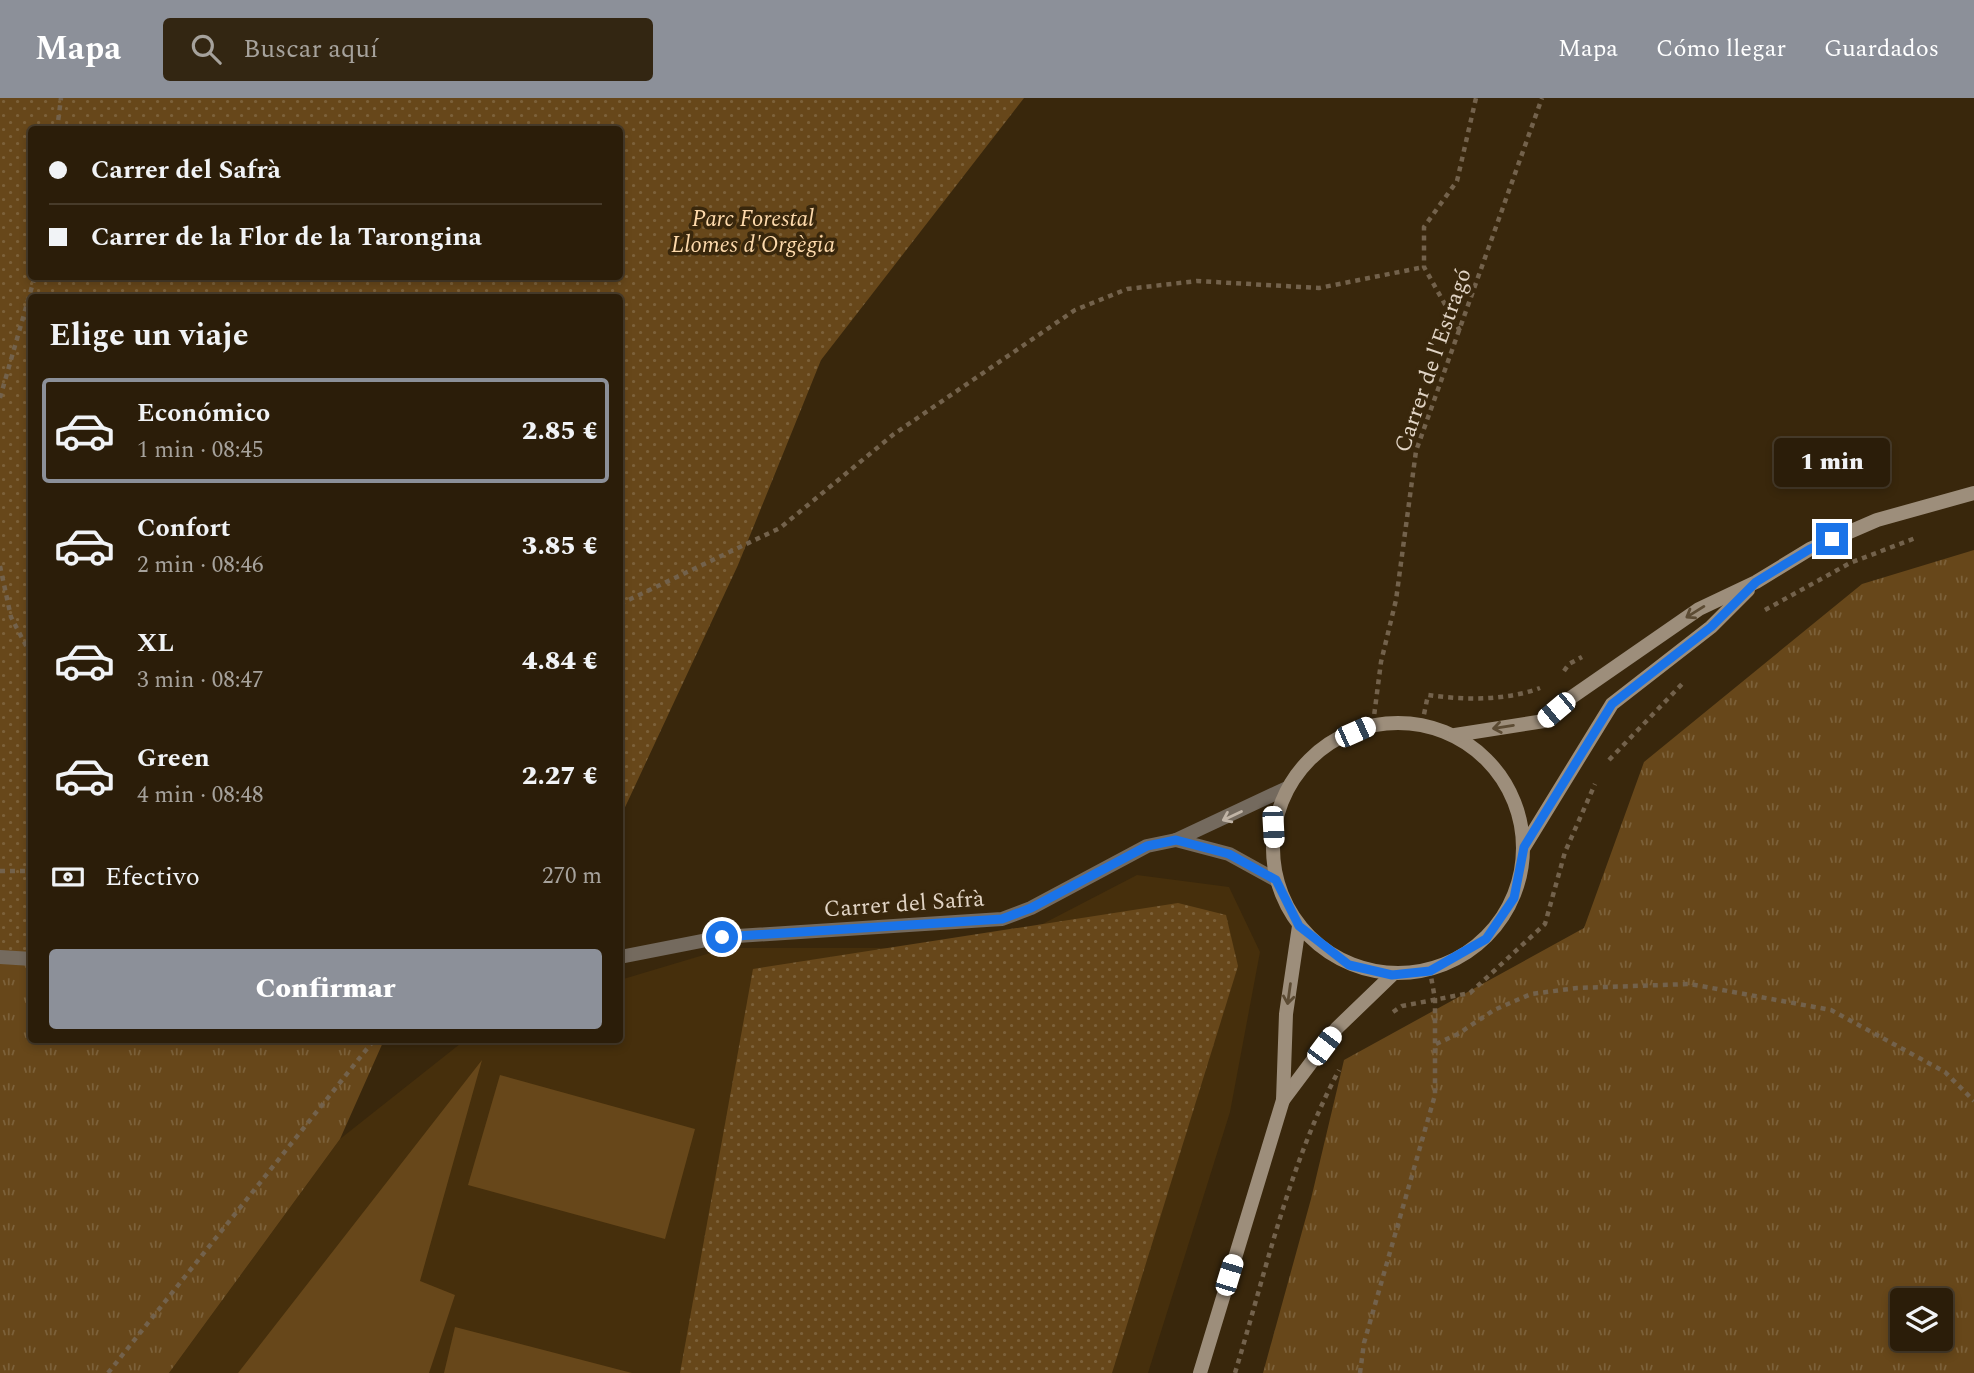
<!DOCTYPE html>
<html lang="es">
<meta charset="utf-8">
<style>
:root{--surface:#2b1d09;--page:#332612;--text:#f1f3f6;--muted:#a6a29c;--line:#473b2a;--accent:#8c9099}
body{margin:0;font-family:Spectral,serif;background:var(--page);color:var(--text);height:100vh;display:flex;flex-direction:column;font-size:26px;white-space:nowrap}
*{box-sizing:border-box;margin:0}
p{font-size:23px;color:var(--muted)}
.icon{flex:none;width:38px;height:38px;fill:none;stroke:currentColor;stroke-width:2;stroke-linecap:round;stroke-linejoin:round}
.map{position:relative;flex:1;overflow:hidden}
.sheet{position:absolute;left:28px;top:196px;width:595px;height:749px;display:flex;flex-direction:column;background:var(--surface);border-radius:7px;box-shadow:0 4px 10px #0003,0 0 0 2px var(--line)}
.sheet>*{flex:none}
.hud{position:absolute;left:28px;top:28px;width:595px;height:154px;border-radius:7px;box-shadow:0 4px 10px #0003,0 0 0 2px var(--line);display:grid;align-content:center;height:154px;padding:0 21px;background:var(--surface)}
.controls{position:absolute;left:1890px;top:1190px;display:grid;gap:14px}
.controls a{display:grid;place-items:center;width:63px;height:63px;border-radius:7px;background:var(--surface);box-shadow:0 4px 10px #0003,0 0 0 2px var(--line);font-size:35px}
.end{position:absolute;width:32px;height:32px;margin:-16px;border:9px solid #1a73e8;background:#fff;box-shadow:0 0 0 4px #fff}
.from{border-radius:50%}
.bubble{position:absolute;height:49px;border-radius:7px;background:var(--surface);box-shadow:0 4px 10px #0003,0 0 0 2px var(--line);font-size:23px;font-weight:800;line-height:49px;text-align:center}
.car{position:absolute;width:21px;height:42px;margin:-21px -10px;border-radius:9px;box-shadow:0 0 5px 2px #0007;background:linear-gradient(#fff 24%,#345 0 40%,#fff 0 76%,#345 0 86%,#fff 0)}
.hud b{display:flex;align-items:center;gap:24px;height:66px;font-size:26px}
.hud b+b{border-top:2px solid var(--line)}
.hud i{width:18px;height:18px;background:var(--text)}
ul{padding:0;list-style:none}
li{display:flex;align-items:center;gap:21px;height:105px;margin:0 14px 10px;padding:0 7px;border:4px solid transparent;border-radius:7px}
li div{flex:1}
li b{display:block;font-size:26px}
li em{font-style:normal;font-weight:800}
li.active{border-color:var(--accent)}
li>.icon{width:63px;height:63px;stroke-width:1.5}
h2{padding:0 21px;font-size:32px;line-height:84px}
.pay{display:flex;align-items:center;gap:18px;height:77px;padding:0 21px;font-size:26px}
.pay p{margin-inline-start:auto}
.primary-button{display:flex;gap:14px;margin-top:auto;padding:14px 21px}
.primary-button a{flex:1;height:80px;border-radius:7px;background:var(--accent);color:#fff;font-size:28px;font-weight:800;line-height:80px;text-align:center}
header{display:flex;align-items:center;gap:42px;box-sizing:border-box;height:98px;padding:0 35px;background:var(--accent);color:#fff}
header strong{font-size:33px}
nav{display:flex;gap:38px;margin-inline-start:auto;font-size:24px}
.search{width:490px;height:63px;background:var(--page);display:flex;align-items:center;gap:18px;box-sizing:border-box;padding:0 24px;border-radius:7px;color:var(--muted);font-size:26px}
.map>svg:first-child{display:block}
.built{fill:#462f0c}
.grass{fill:url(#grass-tufts);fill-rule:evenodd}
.park{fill:url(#park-dots);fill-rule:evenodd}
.garden{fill:#67471a}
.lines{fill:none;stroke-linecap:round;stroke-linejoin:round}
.path{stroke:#73624c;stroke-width:4.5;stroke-dasharray:5 5;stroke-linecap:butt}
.minor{stroke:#746a5e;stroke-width:14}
.secondary{stroke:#9d8e7b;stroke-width:14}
.oneway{stroke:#5c4b33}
.oneway2{stroke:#c0b4a6}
.route{stroke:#1a73e8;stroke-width:9}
.labels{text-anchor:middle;stroke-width:7;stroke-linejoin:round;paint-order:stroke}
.park-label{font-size:23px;font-style:italic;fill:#fedaac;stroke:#39270c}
.street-label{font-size:23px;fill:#e1d4c5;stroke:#39270c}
</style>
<header>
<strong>Mapa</strong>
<div class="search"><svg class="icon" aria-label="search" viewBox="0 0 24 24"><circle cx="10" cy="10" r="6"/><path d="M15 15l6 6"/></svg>Buscar aquí</div>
<nav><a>Mapa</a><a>Cómo llegar</a><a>Guardados</a></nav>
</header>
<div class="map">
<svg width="1974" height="1275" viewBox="0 0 1974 1275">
<defs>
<pattern id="grass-tufts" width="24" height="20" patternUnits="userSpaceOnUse" patternTransform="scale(1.75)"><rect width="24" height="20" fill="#67471a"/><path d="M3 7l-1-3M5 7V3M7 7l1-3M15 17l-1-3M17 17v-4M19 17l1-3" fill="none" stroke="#7c613a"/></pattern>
<pattern id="park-dots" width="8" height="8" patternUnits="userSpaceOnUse" patternTransform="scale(1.75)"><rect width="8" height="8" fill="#67471a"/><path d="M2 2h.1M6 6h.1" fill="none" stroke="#7c613a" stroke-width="1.8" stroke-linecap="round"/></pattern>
</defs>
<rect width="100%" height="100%" fill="#39270c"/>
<polygon class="built" points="1137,777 1229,789 1260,854 1230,1014 1148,1275 169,1275 340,1041 465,942 620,942 620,882 727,850 996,850"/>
<g class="grass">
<path d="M1974 452V1275H1263L1311 1101 1344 962 1584 830 1644 664 1862 486ZM1902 1202H1941V1241H1902Z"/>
<polygon points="0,859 31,861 32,942 384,942 340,1041 169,1275 0,1275"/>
</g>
<g class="park">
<path d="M0 0H1024L821 262 738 467 620 720V200H32L31 861 0 859ZM32 32H620V178H32Z"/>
<polygon points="1178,805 1226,817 1238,868 1112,1275 680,1275 753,871"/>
</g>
<g class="garden">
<polygon points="482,962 420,1183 455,1197 429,1275 238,1275"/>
<polygon points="500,977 695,1031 665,1141 468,1087"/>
<polygon points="455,1229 632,1275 444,1275"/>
</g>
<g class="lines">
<g class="path">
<polyline points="57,32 61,0"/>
<polyline points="1460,233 1424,169 1424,129 1457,83 1476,0"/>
<polyline points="0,300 35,178"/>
<polyline points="0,468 11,519 32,559"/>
<polyline points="620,506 780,430 894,336 1075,212 1127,191 1197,183 1319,190 1424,169"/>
<polyline points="1765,512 1850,465 1918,439"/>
<polyline points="1564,573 1569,566 1582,559"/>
<polyline points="1373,626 1381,564 1396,502 1416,353 1542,0"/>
<path d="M1422 626 1428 597C1464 602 1505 603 1540 590"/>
<polyline points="1609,662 1683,585"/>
<polyline points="0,773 32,773"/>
<polyline points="1393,914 1402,908 1470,895 1545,826 1565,754 1595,686"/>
<polyline points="1436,946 1458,936 1494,912 1531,896 1577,890 1690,886 1831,912 1945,974 1974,1003"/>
<polyline points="108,1275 374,942"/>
<path d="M1235 1275C1266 1173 1289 1066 1339 972"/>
<polyline points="1360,1275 1364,1245 1435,997 1435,901 1430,873"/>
</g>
<g class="minor">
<polyline points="1176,742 1229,756 1276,782"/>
<polyline points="0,859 32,861"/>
<polyline points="620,859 722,839 1002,821 1031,810 1147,748 1176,742 1287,690"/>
</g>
<g class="secondary">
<circle cx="1398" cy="750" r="125"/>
<polyline points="1455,637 1544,623 1569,601 1699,511 1756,484 1810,451 1877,422 1974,395"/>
<polyline points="1524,749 1612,606 1711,529 1748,492"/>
<polyline points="1283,1002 1337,930 1392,877"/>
<polyline points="1200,1275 1283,1002 1286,916 1299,828"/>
</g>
</g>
<defs><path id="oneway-shaft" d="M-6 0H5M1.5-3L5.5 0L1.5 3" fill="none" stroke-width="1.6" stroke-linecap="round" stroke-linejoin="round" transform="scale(1.75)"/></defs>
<g class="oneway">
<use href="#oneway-shaft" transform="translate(1695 514) rotate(148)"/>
<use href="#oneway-shaft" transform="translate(1503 629) rotate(171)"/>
<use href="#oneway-shaft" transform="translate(1289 896) rotate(98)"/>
</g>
<use class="oneway2" href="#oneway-shaft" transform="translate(1232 718) rotate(155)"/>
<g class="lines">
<polyline class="route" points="722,839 1002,821 1031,810 1147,748 1176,742 1229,756 1276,782 1299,828 1349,867 1392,877 1430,873 1486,841 1514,800 1524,749 1612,606 1711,529 1756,484 1810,451 1832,441"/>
</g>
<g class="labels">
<g class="park-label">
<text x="753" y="128">Parc Forestal<tspan x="753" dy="26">Llomes d'Orgègia</tspan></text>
</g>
<g class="street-label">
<text transform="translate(1432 262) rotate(-71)" y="8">Carrer de l'Estragó</text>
<text transform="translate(904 805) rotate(-4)" y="8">Carrer del Safrà</text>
</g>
</g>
</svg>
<div class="controls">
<a><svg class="icon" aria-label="layers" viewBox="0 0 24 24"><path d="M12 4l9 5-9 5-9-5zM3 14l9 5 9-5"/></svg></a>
</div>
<i class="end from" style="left:722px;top:839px"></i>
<i class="end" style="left:1832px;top:441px"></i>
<div class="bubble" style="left:1774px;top:340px;width:116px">1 min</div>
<i class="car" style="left:1556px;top:612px;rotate:230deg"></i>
<i class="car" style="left:1355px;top:634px;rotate:66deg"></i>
<i class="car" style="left:1273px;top:729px;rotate:177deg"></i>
<i class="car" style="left:1324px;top:948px;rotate:37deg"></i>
<i class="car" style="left:1229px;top:1177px;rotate:17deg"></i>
<div class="hud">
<b><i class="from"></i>Carrer del Safrà</b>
<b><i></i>Carrer de la Flor de la Tarongina</b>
</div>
<section class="sheet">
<h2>Elige un viaje</h2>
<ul>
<li class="active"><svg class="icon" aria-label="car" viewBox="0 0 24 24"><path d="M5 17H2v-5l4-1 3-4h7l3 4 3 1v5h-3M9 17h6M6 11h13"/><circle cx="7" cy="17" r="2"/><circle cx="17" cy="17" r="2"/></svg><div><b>Económico</b><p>1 min · 08:45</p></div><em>2.85 €</em></li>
<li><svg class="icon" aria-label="car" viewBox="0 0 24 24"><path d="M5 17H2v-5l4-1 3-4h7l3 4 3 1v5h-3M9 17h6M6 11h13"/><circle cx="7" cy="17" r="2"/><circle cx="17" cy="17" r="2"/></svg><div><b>Confort</b><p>2 min · 08:46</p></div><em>3.85 €</em></li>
<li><svg class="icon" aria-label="car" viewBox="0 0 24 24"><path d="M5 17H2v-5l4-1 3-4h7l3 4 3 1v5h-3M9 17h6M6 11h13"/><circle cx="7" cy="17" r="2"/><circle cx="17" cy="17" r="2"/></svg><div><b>XL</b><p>3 min · 08:47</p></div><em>4.84 €</em></li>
<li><svg class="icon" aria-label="car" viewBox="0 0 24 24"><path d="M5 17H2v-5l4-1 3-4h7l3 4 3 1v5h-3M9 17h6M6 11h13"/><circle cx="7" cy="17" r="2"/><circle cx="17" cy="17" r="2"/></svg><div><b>Green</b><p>4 min · 08:48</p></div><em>2.27 €</em></li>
</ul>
<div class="pay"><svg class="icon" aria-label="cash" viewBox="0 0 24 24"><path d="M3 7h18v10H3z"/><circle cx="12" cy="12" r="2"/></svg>Efectivo<p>270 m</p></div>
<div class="primary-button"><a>Confirmar</a></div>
</section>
</div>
